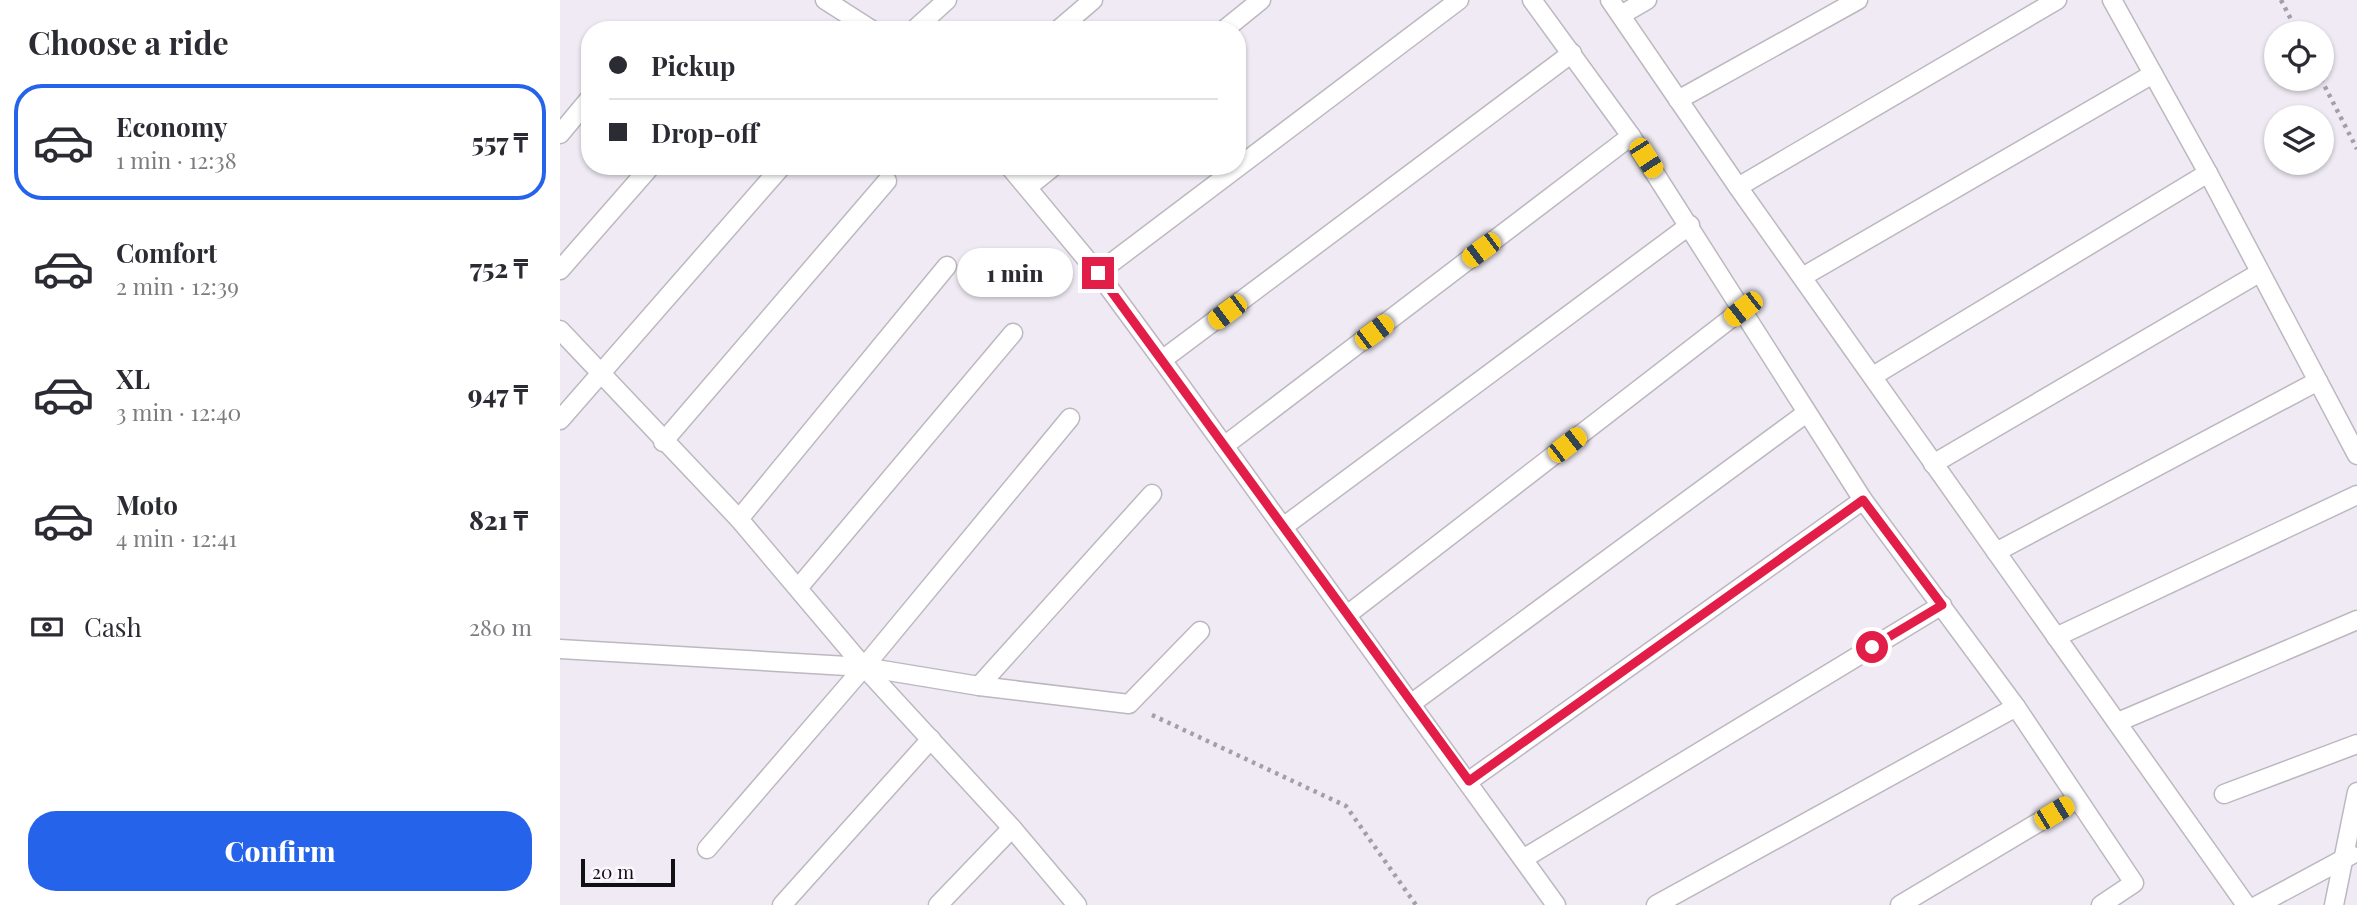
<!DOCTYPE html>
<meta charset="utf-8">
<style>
:root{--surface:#fff;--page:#f7f7f7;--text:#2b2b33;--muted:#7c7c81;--line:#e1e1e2;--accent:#2563eb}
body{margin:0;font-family:"Playfair Display",serif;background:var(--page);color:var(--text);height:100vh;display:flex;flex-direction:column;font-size:26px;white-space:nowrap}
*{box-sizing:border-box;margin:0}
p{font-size:23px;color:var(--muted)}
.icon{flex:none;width:38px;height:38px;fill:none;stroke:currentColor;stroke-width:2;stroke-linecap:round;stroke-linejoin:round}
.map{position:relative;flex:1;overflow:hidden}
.details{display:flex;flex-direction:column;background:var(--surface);width:560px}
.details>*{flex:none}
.banner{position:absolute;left:21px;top:21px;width:665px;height:154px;border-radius:28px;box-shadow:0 2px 5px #0004;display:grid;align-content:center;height:154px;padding:0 28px;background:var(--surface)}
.fabs{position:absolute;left:1704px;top:21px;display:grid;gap:14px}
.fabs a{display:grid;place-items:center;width:70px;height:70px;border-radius:50%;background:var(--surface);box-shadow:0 2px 5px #0004;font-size:35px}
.scale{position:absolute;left:21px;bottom:18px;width:94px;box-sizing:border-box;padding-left:7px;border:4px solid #111013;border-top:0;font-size:19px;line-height:24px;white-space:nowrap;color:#111013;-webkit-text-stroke:5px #fcf7ff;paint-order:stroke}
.end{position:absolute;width:32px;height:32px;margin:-16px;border:9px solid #e11d48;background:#fff;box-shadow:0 0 0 4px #fff}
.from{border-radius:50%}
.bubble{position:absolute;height:49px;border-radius:24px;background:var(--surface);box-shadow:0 2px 5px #0004;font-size:23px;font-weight:800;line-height:49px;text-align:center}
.car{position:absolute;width:21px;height:42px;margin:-21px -10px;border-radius:9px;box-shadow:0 0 5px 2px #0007;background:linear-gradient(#f5c518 24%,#345 0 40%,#f5c518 0 76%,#345 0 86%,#f5c518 0)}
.banner b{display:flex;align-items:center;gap:24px;height:66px;font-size:26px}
.banner b+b{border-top:2px solid var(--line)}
.banner i{width:18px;height:18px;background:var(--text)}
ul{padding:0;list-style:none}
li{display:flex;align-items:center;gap:21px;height:116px;margin:0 14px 10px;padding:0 14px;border:4px solid transparent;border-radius:28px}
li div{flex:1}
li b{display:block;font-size:26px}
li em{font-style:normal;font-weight:800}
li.selected{border-color:var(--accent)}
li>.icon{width:63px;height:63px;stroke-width:1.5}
h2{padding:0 28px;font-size:32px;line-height:84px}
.pay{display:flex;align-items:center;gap:18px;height:77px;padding:0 28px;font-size:26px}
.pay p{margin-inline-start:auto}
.action{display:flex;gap:14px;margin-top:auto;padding:14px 28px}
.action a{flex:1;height:80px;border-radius:28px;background:var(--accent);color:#fff;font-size:28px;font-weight:800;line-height:80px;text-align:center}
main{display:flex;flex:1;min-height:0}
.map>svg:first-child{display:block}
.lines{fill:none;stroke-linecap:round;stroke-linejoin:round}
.lane-casing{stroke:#bdb8c0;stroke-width:21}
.path{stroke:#a29fa5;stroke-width:4.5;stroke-dasharray:3.5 5;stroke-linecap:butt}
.lane{stroke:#fff;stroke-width:18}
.route{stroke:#e11d48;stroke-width:9}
</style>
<main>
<section class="details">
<h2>Choose a ride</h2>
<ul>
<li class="selected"><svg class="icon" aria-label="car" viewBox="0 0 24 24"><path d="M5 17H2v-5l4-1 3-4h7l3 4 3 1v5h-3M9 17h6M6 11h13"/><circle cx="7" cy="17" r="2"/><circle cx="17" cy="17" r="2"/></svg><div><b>Economy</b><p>1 min · 12:38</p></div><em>557 ₸</em></li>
<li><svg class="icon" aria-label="car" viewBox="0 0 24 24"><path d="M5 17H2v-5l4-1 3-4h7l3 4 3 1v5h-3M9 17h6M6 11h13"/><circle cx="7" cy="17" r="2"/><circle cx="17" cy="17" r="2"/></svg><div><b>Comfort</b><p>2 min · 12:39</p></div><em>752 ₸</em></li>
<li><svg class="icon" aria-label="car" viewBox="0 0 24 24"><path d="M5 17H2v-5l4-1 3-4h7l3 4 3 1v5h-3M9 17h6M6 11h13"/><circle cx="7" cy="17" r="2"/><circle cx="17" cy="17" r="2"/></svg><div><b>XL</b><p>3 min · 12:40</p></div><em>947 ₸</em></li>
<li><svg class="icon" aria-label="car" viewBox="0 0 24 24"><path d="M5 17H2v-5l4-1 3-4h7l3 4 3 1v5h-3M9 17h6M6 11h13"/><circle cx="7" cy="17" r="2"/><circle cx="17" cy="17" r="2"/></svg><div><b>Moto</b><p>4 min · 12:41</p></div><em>821 ₸</em></li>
</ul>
<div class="pay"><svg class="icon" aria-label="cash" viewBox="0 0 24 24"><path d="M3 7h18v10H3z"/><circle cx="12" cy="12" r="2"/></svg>Cash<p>280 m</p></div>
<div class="action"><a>Confirm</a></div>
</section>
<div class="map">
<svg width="1797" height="905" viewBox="0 0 1797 905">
<rect width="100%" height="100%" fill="#efeaf3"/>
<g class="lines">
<g class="lane-casing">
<g id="lane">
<polyline points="265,0 312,30"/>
<polyline points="972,0 1071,136 1303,500 1456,707 1574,883 1541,905"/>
<polyline points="1050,0 1178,187 1686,905"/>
<polyline points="1552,0 1648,173 1797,455"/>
<polyline points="1061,15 1087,0"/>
<polyline points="354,30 387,0"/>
<polyline points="498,30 533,0"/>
<polyline points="664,30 701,0"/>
<polyline points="1118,100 1298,0"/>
<polyline points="0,134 30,98"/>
<polyline points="449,166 538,273 602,360 996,905"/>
<polyline points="468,187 494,166"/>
<polyline points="1178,187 1497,0"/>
<polyline points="0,270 91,166"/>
<polyline points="538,273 899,0"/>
<polyline points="1244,276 1593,74"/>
<polyline points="0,330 179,519 304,667 452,828 517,905"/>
<polyline points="602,360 1012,53"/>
<polyline points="1313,376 1648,173"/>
<polyline points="0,420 222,166"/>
<polyline points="103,442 327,181"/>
<polyline points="664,446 1071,136"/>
<polyline points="1373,464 1699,273"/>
<polyline points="179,519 387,266"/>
<polyline points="723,527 1130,225"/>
<polyline points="1436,552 1758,381"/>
<polyline points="239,587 453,333"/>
<polyline points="787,615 1183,309"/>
<polyline points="1496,637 1797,495"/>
<polyline points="0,649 304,667 419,686 569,704 640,631"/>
<polyline points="419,686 592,494"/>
<polyline points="852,703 1245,414"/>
<polyline points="1558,722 1797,620"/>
<polyline points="909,781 1303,500"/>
<polyline points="1664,794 1797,744"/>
<polyline points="147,849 304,667 510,418"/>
<polyline points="963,859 1382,605"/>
<polyline points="222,905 371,739"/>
<polyline points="378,905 452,828"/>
<polyline points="1096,905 1456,707"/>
<polyline points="1340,905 1516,800"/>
<polyline points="1698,905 1791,855"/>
<polyline points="1774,905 1797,792"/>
</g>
</g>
<g class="path">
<polyline points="1721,0 1738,33"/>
<polyline points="1761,79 1797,149"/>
<polyline points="592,715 786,806 856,905"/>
</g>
<use href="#lane" class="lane"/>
</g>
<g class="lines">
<polyline class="route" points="538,273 909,781 1303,500 1382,605 1312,647"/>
</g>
</svg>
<div class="fabs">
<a><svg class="icon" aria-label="locate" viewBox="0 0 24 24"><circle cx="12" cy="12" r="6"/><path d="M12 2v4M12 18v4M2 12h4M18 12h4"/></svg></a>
<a><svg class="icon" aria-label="layers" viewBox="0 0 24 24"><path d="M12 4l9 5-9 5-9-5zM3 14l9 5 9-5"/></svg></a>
</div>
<div class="scale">20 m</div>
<i class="end from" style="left:1312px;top:647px"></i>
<i class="end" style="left:538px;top:273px"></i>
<div class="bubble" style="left:397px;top:248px;width:116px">1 min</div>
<i class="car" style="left:1086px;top:158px;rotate:147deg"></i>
<i class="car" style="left:921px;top:250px;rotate:233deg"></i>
<i class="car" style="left:1183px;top:309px;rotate:232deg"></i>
<i class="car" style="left:667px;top:312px;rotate:233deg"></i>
<i class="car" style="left:814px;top:332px;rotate:53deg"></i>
<i class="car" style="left:1007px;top:445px;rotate:52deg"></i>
<i class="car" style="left:1494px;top:813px;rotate:59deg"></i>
<div class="banner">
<b><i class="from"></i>Pickup</b>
<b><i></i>Drop-off</b>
</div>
</div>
</main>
